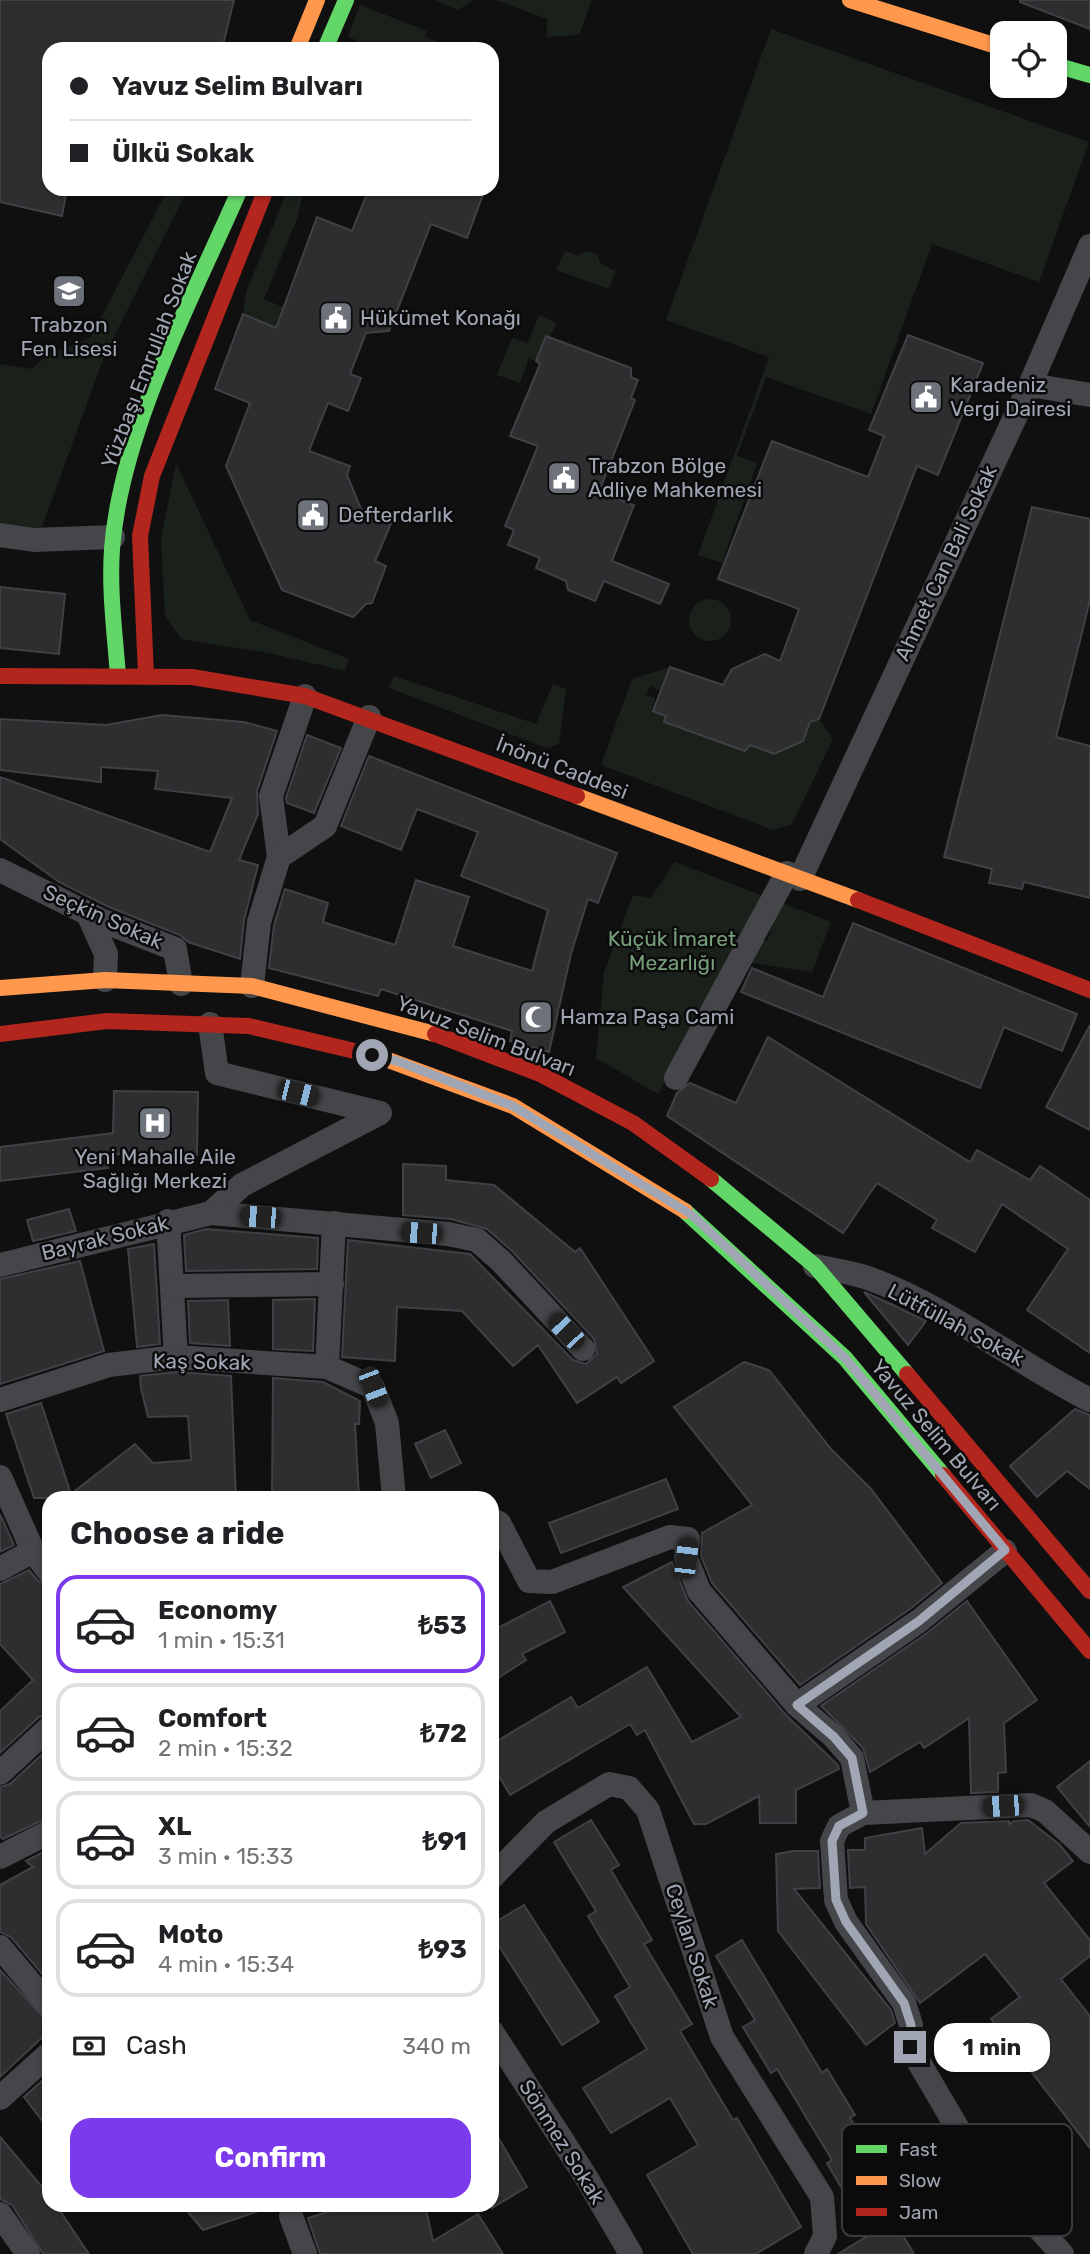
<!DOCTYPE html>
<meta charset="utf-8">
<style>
:root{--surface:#fff;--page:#f2f2f2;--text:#202124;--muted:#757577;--line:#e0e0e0;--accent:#7c3aed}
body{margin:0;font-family:Rubik,sans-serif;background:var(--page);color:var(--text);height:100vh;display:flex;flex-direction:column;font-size:26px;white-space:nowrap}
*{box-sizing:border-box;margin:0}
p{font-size:23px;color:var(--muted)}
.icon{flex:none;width:38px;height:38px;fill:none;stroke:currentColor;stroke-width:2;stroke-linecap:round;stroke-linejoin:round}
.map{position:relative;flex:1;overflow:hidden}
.panel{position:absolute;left:42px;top:1491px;width:457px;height:721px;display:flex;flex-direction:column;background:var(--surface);border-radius:21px;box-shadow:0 2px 5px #0004}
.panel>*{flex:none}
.top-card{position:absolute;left:42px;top:42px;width:457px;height:154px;border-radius:21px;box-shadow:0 2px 5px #0004;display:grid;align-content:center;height:154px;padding:0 28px;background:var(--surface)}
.tools{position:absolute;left:990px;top:21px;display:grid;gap:14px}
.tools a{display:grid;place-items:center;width:77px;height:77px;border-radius:14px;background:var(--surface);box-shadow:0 2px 5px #0004;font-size:35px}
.end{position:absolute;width:32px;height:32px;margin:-16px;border:9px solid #a0a6b3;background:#111;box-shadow:0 0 0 4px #111}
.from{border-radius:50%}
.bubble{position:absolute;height:49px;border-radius:21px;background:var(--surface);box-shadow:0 2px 5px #0004;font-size:23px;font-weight:700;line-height:49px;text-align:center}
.car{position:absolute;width:21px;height:42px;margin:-21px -10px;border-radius:9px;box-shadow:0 0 5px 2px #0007;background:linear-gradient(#222 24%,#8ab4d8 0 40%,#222 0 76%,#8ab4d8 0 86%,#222 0)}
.top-card b{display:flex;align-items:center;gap:24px;height:66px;font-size:26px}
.top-card b+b{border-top:2px solid var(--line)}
.top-card i{width:18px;height:18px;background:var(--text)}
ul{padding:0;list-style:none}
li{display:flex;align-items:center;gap:21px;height:98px;margin:0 14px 10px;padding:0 14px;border:4px solid var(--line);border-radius:21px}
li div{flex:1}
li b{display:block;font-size:26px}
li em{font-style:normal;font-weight:700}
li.current{border-color:var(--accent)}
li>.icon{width:63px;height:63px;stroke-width:1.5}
h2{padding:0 28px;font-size:32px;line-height:84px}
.pay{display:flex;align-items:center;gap:18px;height:77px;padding:0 28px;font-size:26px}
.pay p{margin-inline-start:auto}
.button{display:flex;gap:14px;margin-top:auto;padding:14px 28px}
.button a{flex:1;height:80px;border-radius:21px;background:var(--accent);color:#fff;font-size:28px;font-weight:700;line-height:80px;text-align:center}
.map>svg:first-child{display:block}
.green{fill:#1a211b}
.building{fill:#2e2e30;stroke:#3f4145;stroke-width:2}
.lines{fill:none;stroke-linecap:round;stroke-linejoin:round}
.street{stroke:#454649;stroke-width:24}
.fast{stroke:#63d668;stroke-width:16}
.slow{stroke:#ff974d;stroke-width:16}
.jam{stroke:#b3261e;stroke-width:16}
.route{stroke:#a0a6b3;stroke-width:9}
.labels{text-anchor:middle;stroke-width:5;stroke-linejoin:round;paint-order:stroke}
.poi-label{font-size:21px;fill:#a0a6b3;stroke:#0b0b0c;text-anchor:start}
.street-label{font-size:21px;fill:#a0a6b3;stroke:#0b0b0c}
.park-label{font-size:21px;fill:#769f79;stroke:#0b0b0c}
.key{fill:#0b0b0c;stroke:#383a3e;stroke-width:2}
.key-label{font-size:19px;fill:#a0a6b3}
</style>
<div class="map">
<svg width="1090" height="2254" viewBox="0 0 1090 2254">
<rect width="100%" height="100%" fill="#101011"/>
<g class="green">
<polygon points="435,0 474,0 458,10"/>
<polygon points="496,0 592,0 579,35 547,37 547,19"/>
<polygon points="360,5 427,31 425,37 441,43 439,49 378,49 348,37"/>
<polygon points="771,29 1089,142 1039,282 932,244 871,414 766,377 737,456 757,463 722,563 698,555 769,357 666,320"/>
<polygon points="168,189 188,189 104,357 40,532 0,526 0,364 32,369 53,350 62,351 91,337"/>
<polygon points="288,189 304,189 297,219 264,299 283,307 275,328 243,314 246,292"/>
<polygon points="565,251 577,255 588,251 597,254 600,263 615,271 609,289 556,270"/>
<polygon points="539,315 557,323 536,361 529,358 520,383 497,375 512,338 528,343"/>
<polygon points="176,463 250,620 349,659 345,671 269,653 181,639 165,616 161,538"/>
<circle cx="710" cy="620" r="21"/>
<polygon points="670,667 661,691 650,686 646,695 655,698 651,710 666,716 664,722 745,751 751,742 774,754 803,741 810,722 819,719 833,739 792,824 773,830 601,765 632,679"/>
<polygon points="394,676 536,724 553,684 566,689 559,744 547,748 389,688"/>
<polygon points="675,862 831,922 812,972 745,962 758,939 767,941 778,911 722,977 658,1094 596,1058 604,972 633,895 651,898"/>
</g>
<g class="building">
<polygon points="0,0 234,0 222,49 49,49 49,189 67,189 62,216 0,202"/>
<polygon points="1020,0 1090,0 1090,29 1020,2"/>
<polygon points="369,189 485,189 467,238 431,224 389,331 366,333 350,374 361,378 348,411 328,403 309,451 350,466 347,475 361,509 392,521 375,561 386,566 372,603 366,604 353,617 282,590 226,466 250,403 215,389 243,314 276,328 317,217 352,231"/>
<polygon points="908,335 983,363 938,475 917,466 819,719 810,722 803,741 774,754 750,745 745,751 664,722 666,716 653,711 670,667 723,685 732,669 765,654 780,661 799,609 718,579 772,441 868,477 884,436 869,430"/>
<polygon points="546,336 631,368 631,377 638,380 631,398 635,400 599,492 634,505 612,561 669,584 660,604 604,581 595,601 568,590 566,581 536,568 540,558 508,545 514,530 505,526 538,446 510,436 540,364 536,361"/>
<polygon points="1032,507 1090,519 1090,600 1056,737 1090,746 1090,898 1024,882 1022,889 989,883 992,869 944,857"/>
<polygon points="0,587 65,594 59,654 0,648"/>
<polygon points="162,715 244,722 277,731 257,791 258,814 239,860 258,865 244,920 240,959 188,942 180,935 109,907 59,882 0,839 0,777 210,852 232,798 155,789 158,771 101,767 101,782 0,770 0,719 106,725"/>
<polygon points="307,735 341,748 314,813 287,803 286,798"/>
<polygon points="369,756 617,853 598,903 588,899 571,954 549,1052 510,1041 512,1031 381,989 378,996 269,968 274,925 285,889 328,903 323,922 395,945 416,880 469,897 453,946 532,971 548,910 461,876 478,832 417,809 401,850 341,826"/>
<polygon points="853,923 1077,1014 1062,1051 1004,1027 980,1088 741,992 752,968 823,997"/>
<polygon points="1090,1025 1090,1130 1046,1107"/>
<polygon points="768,1037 970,1162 977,1150 1030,1180 1040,1166 1090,1200 1090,1353 1027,1310 1068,1249 1002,1204 975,1252 932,1228 937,1220 877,1183 843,1233 667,1116 677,1093 690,1083 736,1103"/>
<polygon points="114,1091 198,1092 197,1155 106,1154 108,1168 0,1181 0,1147 113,1133"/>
<polygon points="403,1164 446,1166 446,1180 494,1185 575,1252 580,1248 654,1361 621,1383 617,1377 577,1403 538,1345 513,1366 462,1311 397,1307 395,1361 342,1357 348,1240 470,1254 573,1360 586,1364 597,1354 594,1339 512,1251 487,1229 451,1219 403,1215"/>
<polygon points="69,1209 76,1231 33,1241 27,1220"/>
<polygon points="206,1229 318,1238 317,1269 186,1271 184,1235"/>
<polygon points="154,1244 160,1344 137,1347 128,1249"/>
<polygon points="80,1261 104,1351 0,1384 0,1279"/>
<polygon points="864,1292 891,1304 926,1321 908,1345"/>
<polygon points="315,1299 313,1351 273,1349 273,1300"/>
<polygon points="228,1300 230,1346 190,1343 188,1301"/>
<polygon points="744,1362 769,1370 831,1449 871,1489 942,1583 910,1609 800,1685 712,1583 701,1556 702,1533 752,1505 674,1407"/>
<polygon points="176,1372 231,1376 236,1498 34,1498 6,1414 41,1403 71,1494 135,1444 153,1463 191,1460 188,1416 148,1417 141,1388 140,1376"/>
<polygon points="273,1378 323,1382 360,1401 359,1424 355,1424 359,1498 272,1498"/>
<polygon points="1075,1409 1090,1415 1090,1489 1067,1471 1037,1497 1010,1466"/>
<polygon points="445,1430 461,1463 431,1478 415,1444"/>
<polygon points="666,1479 678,1509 561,1553 549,1523"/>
<polygon points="0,1514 14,1545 0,1552"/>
<polygon points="672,1562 688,1601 786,1715 838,1765 839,1769 796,1790 796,1823 760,1823 759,1796 706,1824 694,1824 645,1730 637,1735 630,1724 510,1795 492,1764 492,1744 571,1697 578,1708 647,1667 692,1742 741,1717 623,1587"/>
<polygon points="29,1570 38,1581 49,1587 49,1714 39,1717 0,1753 0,1711 33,1680 0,1644 0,1584"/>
<polygon points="550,1601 565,1632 522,1654 526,1660 492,1682 492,1631"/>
<polygon points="967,1601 1037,1700 1004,1723 1006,1772 998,1773 998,1792 971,1793 969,1718 924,1748 920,1742 870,1772 863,1748 821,1706 927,1633"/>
<polygon points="49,1748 49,1817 3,1839 0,1836 0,1787 10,1784"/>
<polygon points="1090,1761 1090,1827 1057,1787"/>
<polygon points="591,1820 619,1865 611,1870 652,1940 644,1944 692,2024 680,2031 733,2120 737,2118 801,2227 756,2254 693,2254 647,2175 698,2145 670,2098 611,2133 583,2088 647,2049 615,1996 630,1987 588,1916 596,1911 554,1842"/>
<polygon points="1028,1820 1059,1844 1073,1861 1044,1883 1090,1940 1090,1956 1061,1979 1090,2016 1090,2148 991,2019 1020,1997 985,1954 920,2003 866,1924 865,1887 850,1888 848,1850 865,1850 865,1838 922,1828 925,1854 961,1823 1009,1821 1009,1824 1014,1821"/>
<polygon points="49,1849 49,1969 43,1975 11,1937 0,1932 0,1885 33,1867 26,1861"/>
<polygon points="793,1851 818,1851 820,1888 794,1889 891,2010 895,2023 866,2045 778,1931 776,1854"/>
<polygon points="524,1905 599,2022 562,2045 492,1935 492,1924"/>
<polygon points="742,1940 822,2073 827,2069 855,2115 850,2118 892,2187 879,2195 914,2254 838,2254 869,2235 827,2163 832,2160 777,2069 771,2073 743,2027 755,2020 716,1956"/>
<polygon points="0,1970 49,2023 49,2031 0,2077"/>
<polygon points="42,2081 49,2090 49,2130 24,2097"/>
<polygon points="492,2127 527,2187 492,2208"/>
<polygon points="0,2137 49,2195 49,2205 56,2205 89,2254 43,2254 12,2205 0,2199"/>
<polygon points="182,2205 265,2205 265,2209 203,2230"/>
<polygon points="350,2205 425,2205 433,2241 478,2214 503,2254 320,2254 308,2218"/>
</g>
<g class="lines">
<g class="street">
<polyline points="1030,385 1090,395"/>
<polyline points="0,535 34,540 113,537"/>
<polyline points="279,857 271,796 305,696"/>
<polyline points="0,870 103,921 175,949 181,984"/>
<polyline points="800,879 1030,385 1090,246"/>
<polyline points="88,914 106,954 105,980"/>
<polyline points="252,986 259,922 279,857 325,826 369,717"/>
<polyline points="210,1024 217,1073 380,1113 242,1185 211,1213"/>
<polyline points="676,1078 787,873"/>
<polyline points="168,1221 176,1357"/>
<polyline points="0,1265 211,1213 448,1234 477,1240 501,1261 583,1349"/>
<path d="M815 1266C833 1270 851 1272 868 1278 948 1307 1015 1362 1090 1400"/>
<polyline points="172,1286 332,1284"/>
<polyline points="327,1367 334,1223"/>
<polyline points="0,1400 109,1365 176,1357 327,1367 373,1387 387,1423 394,1498"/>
<polyline points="0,1477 33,1551 49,1572"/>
<polyline points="492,1520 499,1523 529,1581 552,1582 670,1537 688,1539 686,1558 699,1591 797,1705 834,1737 852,1758 863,1813"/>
<polyline points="0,1569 33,1551"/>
<polyline points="797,1705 919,1621 1005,1551"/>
<polyline points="0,1773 49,1728"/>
<polyline points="0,1857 49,1832"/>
<polyline points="492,1877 546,1822 609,1784 629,1788 648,1810 722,2037 822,2197 825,2236 816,2254"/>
<polyline points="0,1947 49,2005"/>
<polyline points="492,2032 586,2177 631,2254"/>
<polyline points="0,2098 49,2054"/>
<polyline points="0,2214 28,2254"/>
<polyline points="291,2216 305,2254"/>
<polyline points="1062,2254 975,2158 910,2047 911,2025 904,2003 846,1922 836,1900 832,1841 839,1826 863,1813 1031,1805 1045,1811 1090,1852"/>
</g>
<g class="fast">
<polyline points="325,49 346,0"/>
<polyline points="1055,65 1090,75"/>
<path d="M118 676C115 634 109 591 112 549 121 430 193 297 240 189"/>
<polyline points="711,1179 815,1266 907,1374"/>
<polyline points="685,1211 845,1358 943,1475"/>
</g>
<g class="slow">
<polyline points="850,0 1003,48"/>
<polyline points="297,49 317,0"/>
<polyline points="577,796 858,900"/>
<polyline points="0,988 105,980 252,986 435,1034"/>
<polyline points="380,1057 513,1106 685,1211"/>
</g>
<g class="jam">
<polyline points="0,676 192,677 305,696 577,796"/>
<polyline points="146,676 140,536 152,476 266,189"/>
<polyline points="858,900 1090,990"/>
<polyline points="0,1034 107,1021 249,1026 380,1057"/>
<polyline points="435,1034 540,1074 633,1123 711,1179"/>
<polyline points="907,1374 1090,1591"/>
<polyline points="943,1475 1090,1651"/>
</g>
</g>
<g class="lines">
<polyline class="route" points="372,1055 397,1061 513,1106 692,1215 845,1358 1005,1550 919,1621 797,1705 834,1737 852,1758 863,1813 839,1826 832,1841 836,1900 846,1922 904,2003 911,2025 910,2047"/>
</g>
<defs>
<g id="school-square" transform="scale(1.75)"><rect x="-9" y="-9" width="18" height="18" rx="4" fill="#6e727a" stroke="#0b0b0c"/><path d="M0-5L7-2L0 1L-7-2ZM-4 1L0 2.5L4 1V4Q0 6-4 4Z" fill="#fff"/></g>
<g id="civic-square" transform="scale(1.75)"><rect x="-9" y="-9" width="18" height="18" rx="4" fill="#6e727a" stroke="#0b0b0c"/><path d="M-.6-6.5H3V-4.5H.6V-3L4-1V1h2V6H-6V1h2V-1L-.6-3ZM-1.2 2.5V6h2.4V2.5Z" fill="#fff"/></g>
<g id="mosque-square" transform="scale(1.75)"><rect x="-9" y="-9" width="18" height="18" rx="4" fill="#6e727a" stroke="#0b0b0c"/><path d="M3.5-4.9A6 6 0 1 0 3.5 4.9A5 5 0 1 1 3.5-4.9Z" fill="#fff"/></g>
<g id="hospital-square" transform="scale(1.75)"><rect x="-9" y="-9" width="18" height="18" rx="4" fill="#6e727a" stroke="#0b0b0c"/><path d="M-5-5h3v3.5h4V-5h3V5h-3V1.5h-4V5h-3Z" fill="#fff"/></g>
</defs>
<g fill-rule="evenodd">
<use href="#school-square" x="69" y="291"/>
<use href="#civic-square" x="336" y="318"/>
<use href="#civic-square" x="926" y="397"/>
<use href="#civic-square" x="564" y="478"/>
<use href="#civic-square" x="313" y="515"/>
<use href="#mosque-square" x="536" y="1017"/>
<use href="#hospital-square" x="155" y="1123"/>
</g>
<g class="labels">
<g class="poi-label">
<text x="360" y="325">Hükümet Konağı</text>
<text x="69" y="332" text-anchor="middle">Trabzon<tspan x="69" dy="24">Fen Lisesi</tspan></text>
<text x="950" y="392">Karadeniz<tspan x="950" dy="24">Vergi Dairesi</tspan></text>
<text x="588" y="473">Trabzon Bölge<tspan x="588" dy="24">Adliye Mahkemesi</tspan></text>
<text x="338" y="522">Defterdarlık</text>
<text x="560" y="1024">Hamza Paşa Cami</text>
<text x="155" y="1164" text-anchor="middle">Yeni Mahalle Aile<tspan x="155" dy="24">Sağlığı Merkezi</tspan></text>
</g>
<g class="street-label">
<text transform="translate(149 360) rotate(-69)" y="7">Yüzbaşı Emrullah Sokak</text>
<text transform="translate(946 563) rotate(-65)" y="7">Ahmet Can Bali Sokak</text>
<text transform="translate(562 768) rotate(21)" y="7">İnönü Caddesi</text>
<text transform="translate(103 917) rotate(24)" y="7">Seçkin Sokak</text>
<text transform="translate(486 1036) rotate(21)" y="7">Yavuz Selim Bulvarı</text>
<text transform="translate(105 1238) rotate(-14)" y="7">Bayrak Sokak</text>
<text transform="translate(956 1325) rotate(28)" y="7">Lütfüllah Sokak</text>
<text transform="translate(202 1362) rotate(1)" y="7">Kaş Sokak</text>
<text transform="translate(936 1435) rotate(50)" y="7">Yavuz Selim Bulvarı</text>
<text transform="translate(692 1946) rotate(72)" y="7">Ceylan Sokak</text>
<text transform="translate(562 2142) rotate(58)" y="7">Sönmez Sokak</text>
</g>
<g class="park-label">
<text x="672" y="946">Küçük İmaret<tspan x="672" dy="24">Mezarlığı</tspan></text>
</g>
</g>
<rect x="842" y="2124" width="230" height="112" rx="10" class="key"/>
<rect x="856" y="2145" width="31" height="8" fill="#63d668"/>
<rect x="856" y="2176" width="31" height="9" fill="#ff974d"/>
<rect x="856" y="2208" width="31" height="8" fill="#b3261e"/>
<g class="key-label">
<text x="899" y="2156">Fast</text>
<text x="899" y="2187">Slow</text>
<text x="899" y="2219">Jam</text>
</g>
</svg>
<div class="tools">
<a><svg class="icon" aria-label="locate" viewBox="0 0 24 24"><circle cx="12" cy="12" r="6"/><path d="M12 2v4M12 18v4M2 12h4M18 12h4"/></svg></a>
</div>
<i class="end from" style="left:372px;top:1055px"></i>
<i class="end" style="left:910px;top:2047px"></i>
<div class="bubble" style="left:934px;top:2023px;width:116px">1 min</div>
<i class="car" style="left:298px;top:1093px;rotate:104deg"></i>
<i class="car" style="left:260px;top:1217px;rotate:274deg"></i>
<i class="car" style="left:421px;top:1233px;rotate:273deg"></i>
<i class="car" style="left:566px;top:1331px;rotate:316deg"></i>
<i class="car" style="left:373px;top:1387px;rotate:159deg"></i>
<i class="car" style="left:686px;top:1558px;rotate:7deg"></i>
<i class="car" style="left:1003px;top:1806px;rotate:267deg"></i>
<div class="top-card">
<b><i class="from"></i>Yavuz Selim Bulvarı</b>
<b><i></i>Ülkü Sokak</b>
</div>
<section class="panel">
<h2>Choose a ride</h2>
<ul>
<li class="current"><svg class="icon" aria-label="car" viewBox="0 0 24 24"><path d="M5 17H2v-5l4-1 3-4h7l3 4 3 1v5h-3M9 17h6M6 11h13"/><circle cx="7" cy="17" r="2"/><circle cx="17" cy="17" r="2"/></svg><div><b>Economy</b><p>1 min · 15:31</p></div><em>₺53</em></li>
<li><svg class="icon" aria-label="car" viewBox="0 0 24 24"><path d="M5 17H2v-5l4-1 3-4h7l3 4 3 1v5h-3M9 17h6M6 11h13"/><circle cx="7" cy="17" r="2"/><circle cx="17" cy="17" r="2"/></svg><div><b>Comfort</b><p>2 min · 15:32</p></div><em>₺72</em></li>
<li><svg class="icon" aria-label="car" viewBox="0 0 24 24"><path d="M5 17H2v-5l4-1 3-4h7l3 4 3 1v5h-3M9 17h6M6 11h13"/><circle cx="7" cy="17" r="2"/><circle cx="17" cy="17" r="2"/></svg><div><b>XL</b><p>3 min · 15:33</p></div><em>₺91</em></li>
<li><svg class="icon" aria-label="car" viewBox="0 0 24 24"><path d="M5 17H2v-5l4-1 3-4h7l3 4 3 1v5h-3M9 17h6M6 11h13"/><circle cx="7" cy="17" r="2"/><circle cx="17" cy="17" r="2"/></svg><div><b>Moto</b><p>4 min · 15:34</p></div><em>₺93</em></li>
</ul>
<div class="pay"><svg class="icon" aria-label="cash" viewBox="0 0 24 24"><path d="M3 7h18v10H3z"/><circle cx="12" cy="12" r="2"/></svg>Cash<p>340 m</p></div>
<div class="button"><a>Confirm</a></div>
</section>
</div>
